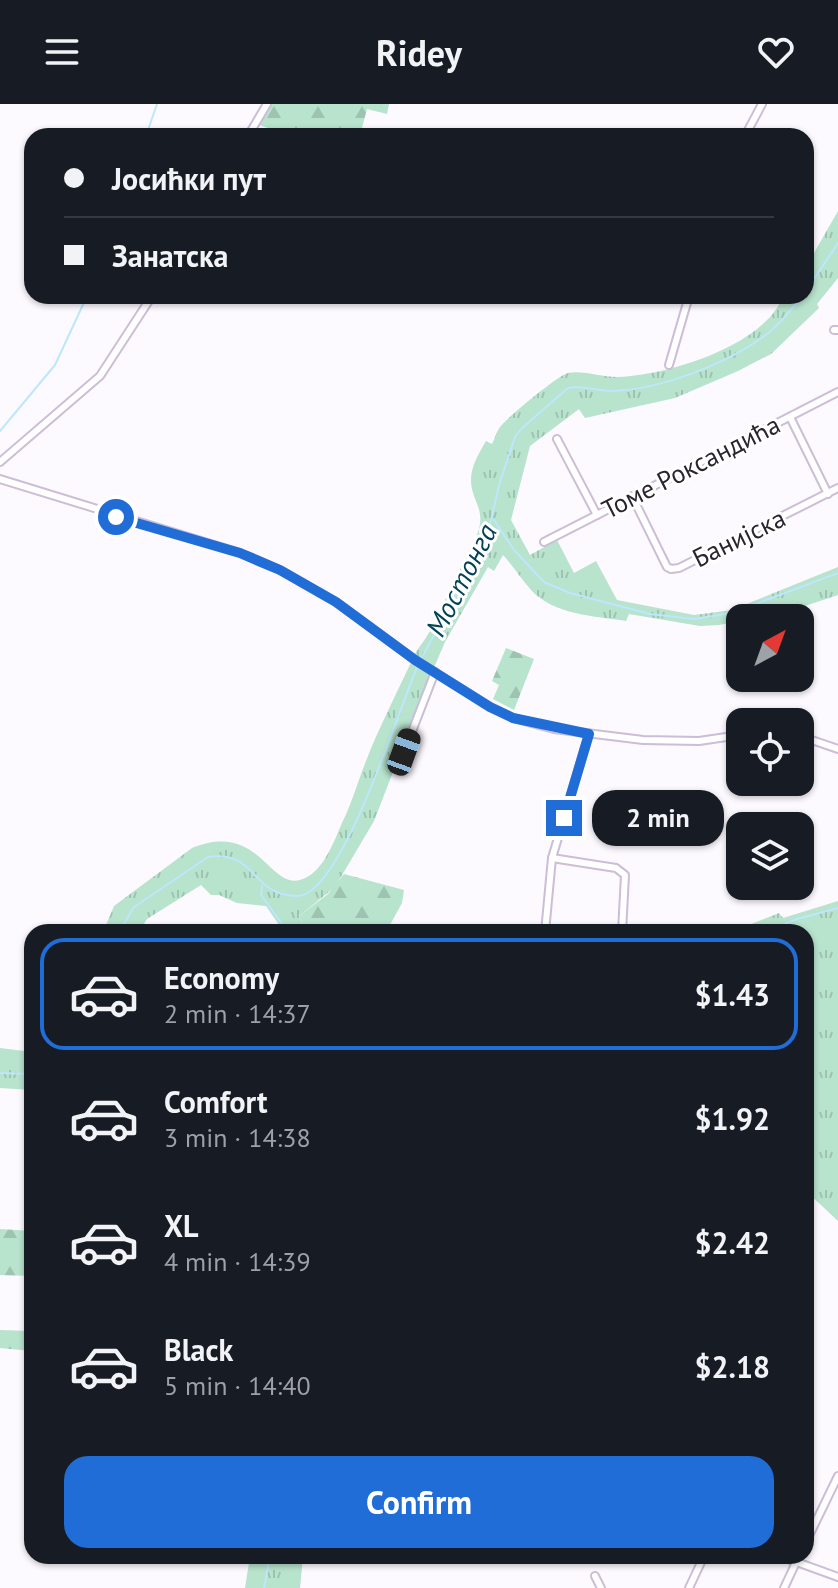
<!DOCTYPE html>
<meta charset="utf-8">
<style>
:root{--surface:#171b24;--page:#242831;--text:#f1f3f6;--muted:#9ea1a6;--line:#363941;--accent:#216dd8}
body{margin:0;font-family:"PT Sans",sans-serif;background:var(--page);color:var(--text);height:100vh;display:flex;flex-direction:column;font-size:30px;white-space:nowrap}
*{box-sizing:border-box;margin:0}
p{font-size:26px;color:var(--muted)}
.icon{flex:none;width:44px;height:44px;fill:none;stroke:currentColor;stroke-width:2;stroke-linecap:round;stroke-linejoin:round}
.map{position:relative;flex:1;overflow:hidden}
.drawer{position:absolute;left:24px;top:820px;width:790px;height:640px;display:flex;flex-direction:column;background:var(--surface);border-radius:24px;box-shadow:0 2px 6px #0004}
.drawer>*{flex:none}
.banner{position:absolute;left:24px;top:24px;width:790px;height:176px;border-radius:24px;box-shadow:0 2px 6px #0004;display:grid;align-content:center;height:176px;padding:0 40px;background:var(--surface)}
.needle{width:52px;rotate:41deg}
.fabs{position:absolute;left:726px;top:500px;display:grid;gap:16px}
.fabs a{display:grid;place-items:center;width:88px;height:88px;border-radius:16px;background:var(--surface);box-shadow:0 2px 6px #0004;font-size:40px}
.end{position:absolute;width:36px;height:36px;margin:-18px;border:10px solid #216dd8;background:#fff;box-shadow:0 0 0 4px #fff}
.from{border-radius:50%}
.bubble{position:absolute;height:56px;border-radius:24px;background:var(--surface);box-shadow:0 2px 6px #0004;font-size:26px;font-weight:700;line-height:56px;text-align:center}
.car{position:absolute;width:24px;height:48px;margin:-24px -12px;border-radius:10px;box-shadow:0 0 6px 2px #0007;background:linear-gradient(#222 24%,#8ab4d8 0 40%,#222 0 76%,#8ab4d8 0 86%,#222 0)}
.banner b{display:flex;align-items:center;gap:28px;height:76px;font-size:30px}
.banner b+b{border-top:2px solid var(--line)}
.banner i{width:20px;height:20px;background:var(--text)}
ul{padding:14px 0 0;list-style:none}
li{display:flex;align-items:center;gap:24px;height:112px;margin:0 16px 12px;padding:0 24px;border:4px solid transparent;border-radius:24px}
li div{flex:1}
li b{display:block;font-size:30px}
li em{font-style:normal;font-weight:700}
li.on{border-color:var(--accent)}
li>.icon{width:72px;height:72px;stroke-width:1.5}
.primary-button{display:flex;gap:16px;margin-top:auto;padding:16px 40px}
.primary-button a{flex:1;height:92px;border-radius:24px;background:var(--accent);color:#fff;font-size:32px;font-weight:700;line-height:92px;text-align:center}
header{display:flex;justify-content:space-between;align-items:center;height:104px;padding:0 40px;background:var(--surface);font-size:36px;font-weight:700}
.map>svg:first-child{display:block}
.grass{fill:url(#grass-tufts)}
.forest{fill:url(#forest-firs)}
.lines{fill:none;stroke-linecap:round;stroke-linejoin:round}
.stream{stroke:#bde7fc;stroke-width:2}
.street-casing{stroke:#ccbdd8;stroke-width:10}
.street{stroke:#fff;stroke-width:6}
.route{stroke:#216dd8;stroke-width:10}
.labels{text-anchor:middle;stroke-width:6;stroke-linejoin:round;paint-order:stroke}
.street-label{font-size:26px;fill:#2a242e;stroke:#fff}
.water-label{font-size:28px;font-style:italic;fill:#024259;stroke:#fff}
</style>
<header><svg class="icon" aria-label="menu" viewBox="0 0 24 24"><path d="M4 6h16M4 12h16M4 18h16"/></svg>Ridey<svg class="icon" aria-label="heart" viewBox="0 0 24 24"><path d="M12 20l-8-8c-3-5 5-10 8-4 3-6 11-1 8 4z"/></svg></header>
<div class="map">
<svg width="838" height="1484" viewBox="0 0 838 1484">
<defs>
<pattern id="grass-tufts" width="24" height="20" patternUnits="userSpaceOnUse" patternTransform="scale(2)"><rect width="24" height="20" fill="#b8e3cd"/><path d="M3 7l-1-3M5 7V3M7 7l1-3M15 17l-1-3M17 17v-4M19 17l1-3" fill="none" stroke="#9ec3b0"/></pattern>
<pattern id="forest-firs" width="22" height="20" patternUnits="userSpaceOnUse" patternTransform="scale(2)"><rect width="22" height="20" fill="#b8e3cd"/><path d="M5 1l3.5 6h-7zM16 11l3.5 6h-7z" fill="#9ec3b0"/></pattern>
</defs>
<rect width="100%" height="100%" fill="#fcf9ff"/>
<g class="grass">
<path d="M838 107V174L817 200 819 204 771 250 738 267 675 294 585 314 579 305 530 342 511 416 530 451 557 436 574 469 596 457 617 496 694 511 732 506 838 463V491L769 514H740L735 518 719 521 700 522 629 510 626 517C595 512 554 511 531 486 521 475 513 462 503 451L494 467 488 463 445 538 429 575 374 717 335 783 299 812 306 828H284L266 802 237 799 219 791H211L201 781 147 815 139 828H103L114 802 192 744C259 717 268 784 300 776 323 770 334 737 342 719 352 699 358 677 366 657 380 621 398 587 414 552 417 545 423 539 427 532 438 515 445 495 454 477 462 461 472 445 478 428 486 405 471 396 471 376 471 362 479 349 486 337L492 340C495 334 497 327 500 323 508 313 557 272 568 269 583 266 601 273 617 273 665 272 765 242 783 192H806V163Z"/>
<polygon points="838,797 838,1117 806,1087 806,828 731,828 779,809 783,814"/>
<polygon points="0,944 32,948 32,986 0,984"/>
<polygon points="250,1452 303,1452 300,1484 245,1484"/>
</g>
<g class="forest">
<polygon points="265,0 389,0 387,10 367,5 362,24 384,32 290,32 254,19"/>
<polygon points="506,544 534,555 514,606 493,595 499,581 492,577"/>
<polygon points="344,770 404,786 402,799 386,828 306,828 299,812 328,790"/>
<polygon points="0,1125 32,1127 32,1172 0,1171"/>
<polygon points="0,1226 32,1227 32,1247 0,1244"/>
</g>
<g class="lines">
<g class="stream">
<polyline points="146,32 157,0"/>
<polyline points="806,187 838,139"/>
<polyline points="0,327 55,261 87,192"/>
<polyline points="494,416 514,446 544,478 570,489 650,510 694,515 732,509 838,469"/>
<path d="M421 555 487 434 499 381 515 333 521 325 568 284C582 281 597 287 611 287 660 286 730 259 768 229 781 219 792 205 802 192"/>
<polyline points="262,782 261,791 288,828"/>
<path d="M119 828 134 803 208 753C258 746 249 791 297 792 342 792 400 601 418 561"/>
<polyline points="765,828 797,815 838,804"/>
<polyline points="0,969 32,970"/>
<polyline points="264,1484 270,1452"/>
</g>
<g class="street-casing">
<g id="street">
<polyline points="248,32 267,0"/>
<polyline points="745,32 762,0"/>
<polyline points="834,226 838,226"/>
<polyline points="669,261 689,192"/>
<polyline points="790,313 828,390"/>
<polyline points="557,335 597,411"/>
<polyline points="0,358 100,272 152,192"/>
<polyline points="0,375 240,449 280,466 336,498 415,556 490,603 513,614 554,625 643,636 699,637 740,631"/>
<polyline points="632,392 667,463 671,465 679,464 838,384"/>
<polyline points="544,438 838,288"/>
<polyline points="800,632 838,645"/>
<polyline points="404,648 435,568"/>
<polyline points="552,754 616,764 625,771 622,828"/>
<polyline points="545,828 552,754 589,630"/>
<polyline points="806,1438 838,1372"/>
<polyline points="780,1452 838,1473"/>
<polyline points="595,1472 601,1484"/>
<polyline points="689,1484 704,1452"/>
<polyline points="784,1484 799,1452"/>
</g>
</g>
<use href="#street" class="street"/>
</g>
<g class="lines">
<polyline class="route" points="116,413 240,449 280,466 336,498 415,556 490,603 513,614 589,630 564,714"/>
</g>
<g class="labels">
<g class="street-label">
<text transform="translate(691 363) rotate(-27)" y="9">Томе Роксандића</text>
<text transform="translate(739 434) rotate(-26)" y="9">Банијска</text>
</g>
<g class="water-label">
<text transform="translate(461 476) rotate(-63)" y="10">Мостонга</text>
</g>
</g>
</svg>
<div class="fabs">
<a><svg class="needle" viewBox="-14 -14 28 28"><path d="M0-13l5 13h-10z" fill="#e53935"/><path d="M0 13l5-13h-10z" fill="#9ea1a6"/></svg></a>
<a><svg class="icon" aria-label="locate" viewBox="0 0 24 24"><circle cx="12" cy="12" r="6"/><path d="M12 2v4M12 18v4M2 12h4M18 12h4"/></svg></a>
<a><svg class="icon" aria-label="layers" viewBox="0 0 24 24"><path d="M12 4l9 5-9 5-9-5zM3 14l9 5 9-5"/></svg></a>
</div>
<i class="end from" style="left:116px;top:413px"></i>
<i class="end" style="left:564px;top:714px"></i>
<div class="bubble" style="left:592px;top:686px;width:132px">2 min</div>
<i class="car" style="left:404px;top:648px;rotate:20deg"></i>
<div class="banner">
<b><i class="from"></i>Јосићки пут</b>
<b><i></i>Занатска</b>
</div>
<section class="drawer">
<ul>
<li class="on"><svg class="icon" aria-label="car" viewBox="0 0 24 24"><path d="M5 17H2v-5l4-1 3-4h7l3 4 3 1v5h-3M9 17h6M6 11h13"/><circle cx="7" cy="17" r="2"/><circle cx="17" cy="17" r="2"/></svg><div><b>Economy</b><p>2 min · 14:37</p></div><em>$1.43</em></li>
<li><svg class="icon" aria-label="car" viewBox="0 0 24 24"><path d="M5 17H2v-5l4-1 3-4h7l3 4 3 1v5h-3M9 17h6M6 11h13"/><circle cx="7" cy="17" r="2"/><circle cx="17" cy="17" r="2"/></svg><div><b>Comfort</b><p>3 min · 14:38</p></div><em>$1.92</em></li>
<li><svg class="icon" aria-label="car" viewBox="0 0 24 24"><path d="M5 17H2v-5l4-1 3-4h7l3 4 3 1v5h-3M9 17h6M6 11h13"/><circle cx="7" cy="17" r="2"/><circle cx="17" cy="17" r="2"/></svg><div><b>XL</b><p>4 min · 14:39</p></div><em>$2.42</em></li>
<li><svg class="icon" aria-label="car" viewBox="0 0 24 24"><path d="M5 17H2v-5l4-1 3-4h7l3 4 3 1v5h-3M9 17h6M6 11h13"/><circle cx="7" cy="17" r="2"/><circle cx="17" cy="17" r="2"/></svg><div><b>Black</b><p>5 min · 14:40</p></div><em>$2.18</em></li>
</ul>
<div class="primary-button"><a>Confirm</a></div>
</section>
</div>
